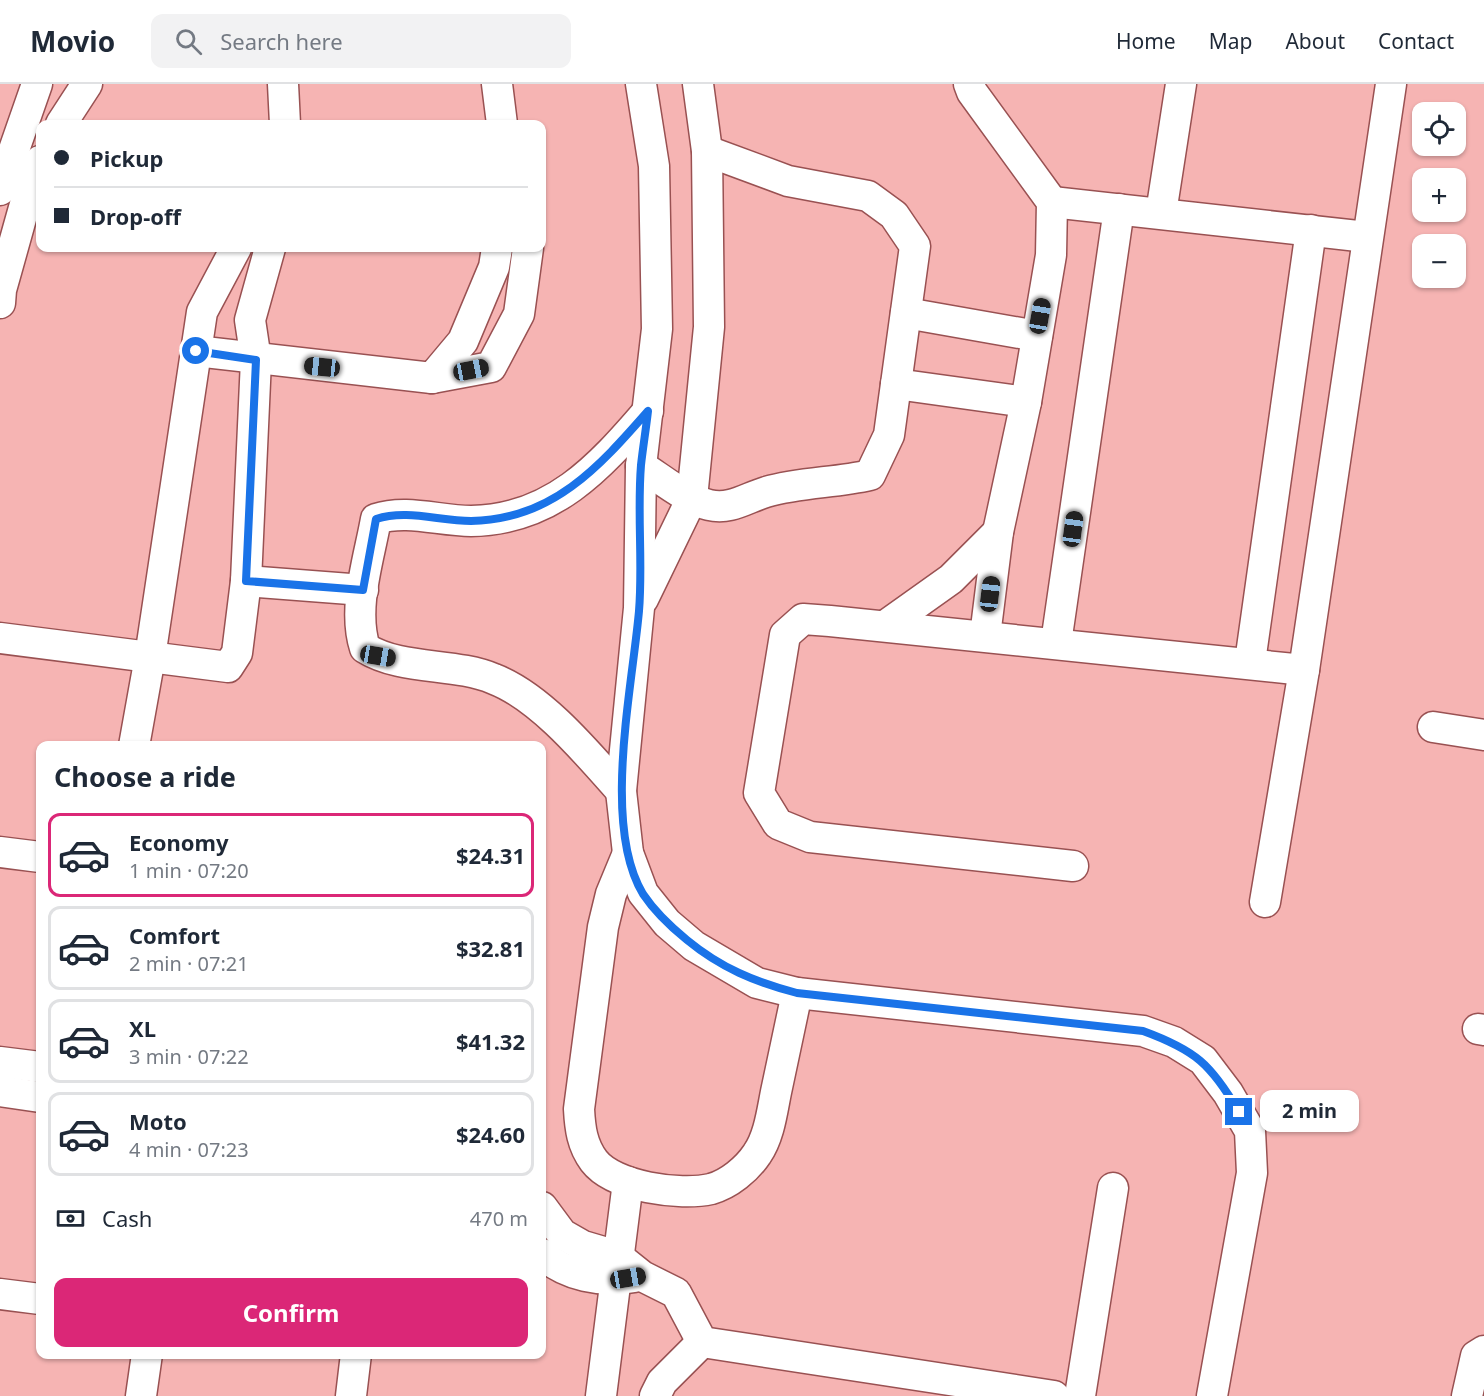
<!DOCTYPE html>
<meta charset="utf-8">
<style>
:root{--surface:#fff;--page:#f2f2f3;--text:#1f2937;--muted:#747a83;--line:#e0e1e3;--accent:#db2777}
body{margin:0;font-family:"Noto Sans",sans-serif;background:var(--page);color:var(--text);height:100vh;display:flex;flex-direction:column;font-size:22px;white-space:nowrap}
*{box-sizing:border-box;margin:0}
p{font-size:20px;color:var(--muted)}
.icon{flex:none;width:33px;height:33px;fill:none;stroke:currentColor;stroke-width:2;stroke-linecap:round;stroke-linejoin:round}
.map{position:relative;flex:1;overflow:hidden}
.sheet{position:absolute;left:36px;top:657px;width:510px;height:618px;display:flex;flex-direction:column;background:var(--surface);border-radius:12px;box-shadow:0 2px 4px #0004}
.sheet>*{flex:none}
.banner{position:absolute;left:36px;top:36px;width:510px;height:132px;border-radius:12px;box-shadow:0 2px 4px #0004;display:grid;align-content:center;height:132px;padding:0 18px;background:var(--surface)}
.tools{position:absolute;left:1412px;top:18px;display:grid;gap:12px}
.tools a{display:grid;place-items:center;width:54px;height:54px;border-radius:12px;background:var(--surface);box-shadow:0 2px 4px #0004;font-size:30px}
.end{position:absolute;width:27px;height:27px;margin:-14px;border:8px solid #1a73e8;background:#fff;box-shadow:0 0 0 3px #fff}
.from{border-radius:50%}
.bubble{position:absolute;height:42px;border-radius:12px;background:var(--surface);box-shadow:0 2px 4px #0004;font-size:20px;font-weight:700;line-height:42px;text-align:center}
.car{position:absolute;width:18px;height:36px;margin:-18px -9px;border-radius:8px;box-shadow:0 0 4px 2px #0007;background:linear-gradient(#222 24%,#8ab4d8 0 40%,#222 0 76%,#8ab4d8 0 86%,#222 0)}
.banner b{display:flex;align-items:center;gap:21px;height:57px;font-size:22px}
.banner b+b{border-top:2px solid var(--line)}
.banner i{width:15px;height:15px;background:var(--text)}
ul{padding:0;list-style:none}
li{display:flex;align-items:center;gap:18px;height:84px;margin:0 12px 9px;padding:0 6px;border:3px solid var(--line);border-radius:12px}
li div{flex:1}
li b{display:block;font-size:22px}
li em{font-style:normal;font-weight:700}
li.selected{border-color:var(--accent)}
li>.icon{width:54px;height:54px;stroke-width:1.5}
h2{padding:0 18px;font-size:27px;line-height:72px}
.pay{display:flex;align-items:center;gap:15px;height:66px;padding:0 18px;font-size:22px}
.pay p{margin-inline-start:auto}
.cta{display:flex;gap:12px;margin-top:auto;padding:12px 18px}
.cta a{flex:1;height:69px;border-radius:12px;background:var(--accent);color:#fff;font-size:24px;font-weight:700;line-height:69px;text-align:center}
header{display:flex;align-items:center;gap:36px;box-sizing:border-box;height:84px;padding:0 30px;background:var(--surface);border-bottom:2px solid var(--line)}
header strong{font-size:28px}
nav{display:flex;gap:33px;margin-inline-start:auto;font-size:21px}
.search{width:420px;height:54px;background:var(--page);display:flex;align-items:center;gap:15px;box-sizing:border-box;padding:0 21px;border-radius:12px;color:var(--muted);font-size:22px}
.map>svg:first-child{display:block}
.lines{fill:none;stroke-linecap:round;stroke-linejoin:round}
.minor-casing{stroke:#995152;stroke-width:33}
.minor{stroke:#fff;stroke-width:30}
.route{stroke:#1a73e8;stroke-width:8}
</style>
<header>
<strong>Movio</strong>
<div class="search"><svg class="icon" aria-label="search" viewBox="0 0 24 24"><circle cx="10" cy="10" r="6"/><path d="M15 15l6 6"/></svg>Search here</div>
<nav><a>Home</a><a>Map</a><a>About</a><a>Contact</a></nav>
</header>
<div class="map">
<svg width="1484" height="1312" viewBox="0 0 1484 1312">
<rect width="100%" height="100%" fill="#f6b4b3"/>
<g class="lines">
<g class="minor-casing">
<g id="minor">
<polyline points="283,0 285,40"/>
<polyline points="497,0 502,40"/>
<polyline points="641,0 654,82 657,245 641,382 639,524 621,707 628,769 643,809 667,839 694,862 757,899 797,909 1143,947 1174,958 1203,976 1228,1009 1250,1047 1252,1089 1212,1312"/>
<polyline points="969,0 972,8 1052,118 1051,171 1026,318 998,448 985,552"/>
<polyline points="61,40 87,0"/>
<polyline points="0,106 37,0"/>
<polyline points="1052,118 1367,153"/>
<polyline points="1161,129 1181,0"/>
<polyline points="0,219 1,206 34,88 40,77"/>
<polyline points="906,229 1037,252"/>
<polyline points="196,267 432,294 463,257 494,183 497,164"/>
<polyline points="432,294 491,283 519,230 528,164"/>
<polyline points="896,300 1026,318"/>
<path d="M641 382C662 395 685 415 709 421 731 426 746 414 766 408 800 398 836 399 870 391L889 351 915 162 894 131 868 112 788 97 707 67"/>
<polyline points="246,497 363,506"/>
<polyline points="643,515 692,414 709,243 707,67 698,0"/>
<polyline points="885,542 951,495 998,448"/>
<polyline points="0,554 228,583 237,569 246,497 256,276 250,236 270,164"/>
<polyline points="1056,559 1119,125"/>
<polyline points="1250,578 1311,146"/>
<polyline points="1433,643 1484,651"/>
<polyline points="134,662 150,573 202,228 236,164"/>
<path d="M621 707C588 670 541 613 494 595 454 578 402 587 365 564 352 524 369 475 376 435 407 425 439 437 471 437 552 436 599 384 648 327"/>
<polyline points="0,768 40,773"/>
<path d="M628 769 611 810 603 843 579 1025C580 1044 582 1061 594 1077 614 1103 680 1112 711 1105 729 1100 747 1085 757 1070 769 1053 772 1028 776 1008 783 975 790 942 797 909"/>
<polyline points="1073,782 810,753 778,740 759,709 785,551 803,535 830,537 1304,586"/>
<polyline points="1265,818 1304,586 1391,0"/>
<polyline points="1478,945 1484,946"/>
<polyline points="0,978 40,983"/>
<polyline points="0,1007 40,1013"/>
<polyline points="542,1123 562,1150 583,1162 617,1172 642,1192 676,1209 702,1258 1054,1312"/>
<path d="M542 1170C566 1192 602 1199 634 1193"/>
<polyline points="0,1210 40,1215"/>
<polyline points="141,1312 147,1270"/>
<polyline points="351,1312 356,1270"/>
<polyline points="601,1312 628,1098"/>
<polyline points="655,1312 662,1298 702,1258"/>
<polyline points="1080,1312 1113,1104"/>
<polyline points="1467,1312 1476,1272 1484,1267"/>
</g>
</g>
<use href="#minor" class="minor"/>
</g>
<g class="lines">
<path class="route" d="M196 267 256 276 246 497 363 506 376 435C407 425 439 437 471 437 552 436 599 383 648 327 646 345 643 363 641 381 637 430 643 479 639 527 632 605 602 742 643 810 655 828 671 843 687 856 721 884 755 898 797 909L1143 947C1195 966 1211 980 1239 1028"/>
</g>
</svg>
<div class="tools">
<a><svg class="icon" aria-label="locate" viewBox="0 0 24 24"><circle cx="12" cy="12" r="6"/><path d="M12 2v4M12 18v4M2 12h4M18 12h4"/></svg></a>
<a>+</a>
<a>−</a>
</div>
<i class="end from" style="left:196px;top:267px"></i>
<i class="end" style="left:1239px;top:1028px"></i>
<div class="bubble" style="left:1260px;top:1006px;width:99px">2 min</div>
<i class="car" style="left:1040px;top:232px;rotate:10deg"></i>
<i class="car" style="left:322px;top:283px;rotate:276deg"></i>
<i class="car" style="left:471px;top:286px;rotate:79deg"></i>
<i class="car" style="left:1073px;top:445px;rotate:8deg"></i>
<i class="car" style="left:990px;top:510px;rotate:7deg"></i>
<i class="car" style="left:378px;top:572px;rotate:100deg"></i>
<i class="car" style="left:628px;top:1194px;rotate:80deg"></i>
<div class="banner">
<b><i class="from"></i>Pickup</b>
<b><i></i>Drop-off</b>
</div>
<section class="sheet">
<h2>Choose a ride</h2>
<ul>
<li class="selected"><svg class="icon" aria-label="car" viewBox="0 0 24 24"><path d="M5 17H2v-5l4-1 3-4h7l3 4 3 1v5h-3M9 17h6M6 11h13"/><circle cx="7" cy="17" r="2"/><circle cx="17" cy="17" r="2"/></svg><div><b>Economy</b><p>1 min · 07:20</p></div><em>$24.31</em></li>
<li><svg class="icon" aria-label="car" viewBox="0 0 24 24"><path d="M5 17H2v-5l4-1 3-4h7l3 4 3 1v5h-3M9 17h6M6 11h13"/><circle cx="7" cy="17" r="2"/><circle cx="17" cy="17" r="2"/></svg><div><b>Comfort</b><p>2 min · 07:21</p></div><em>$32.81</em></li>
<li><svg class="icon" aria-label="car" viewBox="0 0 24 24"><path d="M5 17H2v-5l4-1 3-4h7l3 4 3 1v5h-3M9 17h6M6 11h13"/><circle cx="7" cy="17" r="2"/><circle cx="17" cy="17" r="2"/></svg><div><b>XL</b><p>3 min · 07:22</p></div><em>$41.32</em></li>
<li><svg class="icon" aria-label="car" viewBox="0 0 24 24"><path d="M5 17H2v-5l4-1 3-4h7l3 4 3 1v5h-3M9 17h6M6 11h13"/><circle cx="7" cy="17" r="2"/><circle cx="17" cy="17" r="2"/></svg><div><b>Moto</b><p>4 min · 07:23</p></div><em>$24.60</em></li>
</ul>
<div class="pay"><svg class="icon" aria-label="cash" viewBox="0 0 24 24"><path d="M3 7h18v10H3z"/><circle cx="12" cy="12" r="2"/></svg>Cash<p>470 m</p></div>
<div class="cta"><a>Confirm</a></div>
</section>
</div>
